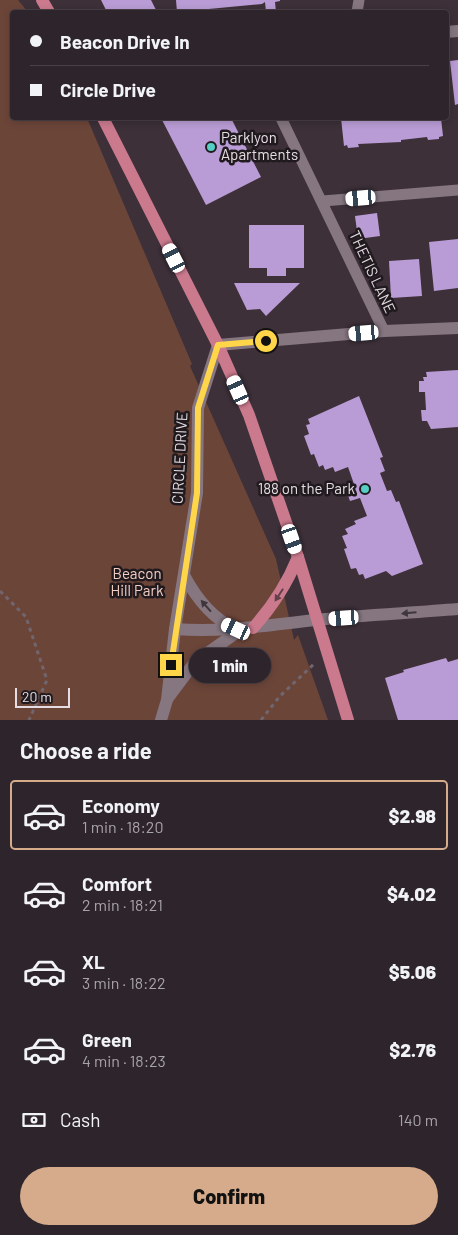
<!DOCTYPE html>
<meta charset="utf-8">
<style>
:root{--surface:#2e242b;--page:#3a3037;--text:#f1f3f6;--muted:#a7a4a9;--line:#494147;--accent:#d6ab8b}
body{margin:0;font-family:Barlow,sans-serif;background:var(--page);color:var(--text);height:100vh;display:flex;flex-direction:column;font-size:19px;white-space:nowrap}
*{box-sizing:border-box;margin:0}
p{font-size:16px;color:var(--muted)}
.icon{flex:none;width:28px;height:28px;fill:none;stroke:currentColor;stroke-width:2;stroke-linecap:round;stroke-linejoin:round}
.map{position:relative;height:720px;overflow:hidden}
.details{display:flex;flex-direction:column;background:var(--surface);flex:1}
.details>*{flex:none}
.hud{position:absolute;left:10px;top:10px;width:439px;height:110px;border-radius:5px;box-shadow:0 2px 8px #0003,0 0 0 1px var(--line);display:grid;align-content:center;height:110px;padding:0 20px;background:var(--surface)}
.scale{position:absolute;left:15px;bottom:12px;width:55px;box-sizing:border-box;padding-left:5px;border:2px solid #e5dde3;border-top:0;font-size:14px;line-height:18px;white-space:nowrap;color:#e5dde3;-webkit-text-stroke:4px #201a1e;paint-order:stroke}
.end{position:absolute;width:22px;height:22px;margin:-11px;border:6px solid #ffd54a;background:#111;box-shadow:0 0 0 2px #111}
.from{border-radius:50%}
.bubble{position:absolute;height:35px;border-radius:18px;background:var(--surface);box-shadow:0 2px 8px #0003,0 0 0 1px var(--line);font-size:16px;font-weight:800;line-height:35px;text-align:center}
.car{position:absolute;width:15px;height:30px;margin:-15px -8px;border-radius:6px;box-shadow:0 0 4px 1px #0007;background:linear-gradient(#fff 24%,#345 0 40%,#fff 0 76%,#345 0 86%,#fff 0)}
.hud b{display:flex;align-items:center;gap:18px;height:48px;font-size:19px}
.hud b+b{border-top:1px solid var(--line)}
.hud i{width:12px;height:12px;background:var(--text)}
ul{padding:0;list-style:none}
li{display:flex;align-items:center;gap:15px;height:70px;margin:0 10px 8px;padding:0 10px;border:2px solid transparent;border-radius:5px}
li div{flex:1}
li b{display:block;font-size:19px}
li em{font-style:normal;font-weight:800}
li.current{border-color:var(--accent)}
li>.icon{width:45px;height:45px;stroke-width:1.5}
h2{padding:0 20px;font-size:22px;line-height:60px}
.pay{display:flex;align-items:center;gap:12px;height:55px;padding:0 20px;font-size:19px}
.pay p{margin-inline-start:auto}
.primary-button{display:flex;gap:10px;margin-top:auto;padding:10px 20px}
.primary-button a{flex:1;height:58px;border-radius:30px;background:var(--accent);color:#111;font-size:20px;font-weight:800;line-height:58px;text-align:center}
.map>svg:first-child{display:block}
.green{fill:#6c4539}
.building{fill:#b99cd5}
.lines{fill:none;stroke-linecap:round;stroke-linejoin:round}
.path{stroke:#71666e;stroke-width:3;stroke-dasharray:4 4;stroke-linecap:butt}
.service{stroke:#857680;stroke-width:11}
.minor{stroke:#857680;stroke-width:12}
.primary{stroke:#cb7a8e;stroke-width:12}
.oneway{fill:#64404b}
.oneway2{fill:#3e363b}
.route{stroke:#ffd54a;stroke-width:6}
.poi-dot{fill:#56cec3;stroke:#201a1e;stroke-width:2}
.labels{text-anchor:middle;stroke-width:5;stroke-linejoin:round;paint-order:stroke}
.poi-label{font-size:15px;fill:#e5dde3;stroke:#201a1e;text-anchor:start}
.street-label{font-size:15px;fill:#e5dde3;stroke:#201a1e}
.park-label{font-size:15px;fill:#f3cdc1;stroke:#201a1e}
</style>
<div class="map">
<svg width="458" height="720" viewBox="0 0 458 720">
<rect width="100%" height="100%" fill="#3d3039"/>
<polygon class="green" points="0,0 18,0 28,12 12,12 12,118 87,118 192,364 190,366 276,559 294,640 298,635 328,720 0,720"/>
<g class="building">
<polygon points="101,0 151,0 157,12 107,12"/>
<polygon points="176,0 280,0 280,1 275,2 276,12 266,12 265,2 262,4 177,12"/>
<polygon points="458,60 458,104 455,105 450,61"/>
<polygon points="161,118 231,118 261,177 206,205"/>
<polygon points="341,118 441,118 443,136 439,137 439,139 428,140 427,137 401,140 401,142 358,144 359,147 348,148 347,145 344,146"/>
<polygon points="377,213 380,236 358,239 355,216"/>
<polygon points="249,225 304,225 304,268 286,268 286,276 267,276 267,268 249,268"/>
<polygon points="458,239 458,288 434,291 429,242"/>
<polygon points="419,259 422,296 391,298 389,261"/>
<polygon points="234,283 300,283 266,316 260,309 247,310"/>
<polygon points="458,370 458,427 431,429 427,421 422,421 421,410 426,410 425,392 419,392 419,381 424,381 423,377 427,377 426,372"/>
<polygon points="359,396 383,457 380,458 385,471 380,473 387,491 391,490 396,502 399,501 423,564 392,576 386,571 365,579 363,574 359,575 356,568 351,569 344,549 347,548 342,536 348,534 345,529 356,524 354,521 367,516 360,498 350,501 345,487 354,484 348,467 335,472 333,467 325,470 323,465 319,467 314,454 311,455 304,436 309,434 306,425 310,424 308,419"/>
<polygon points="446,658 448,662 458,659 458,720 398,720 385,678 404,672 403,670"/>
</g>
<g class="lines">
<g class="path">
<polyline points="0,591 26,617 47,680 29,720"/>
<polyline points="261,720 280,696 315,663"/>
</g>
<g class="service">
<polyline points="357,12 359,0"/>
<polyline points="281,118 384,331"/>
<polyline points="323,201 458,190"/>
</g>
<g class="minor">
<polyline points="446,32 458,31"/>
<path d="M184 575C196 598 212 618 235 629"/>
<path d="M175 629C223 633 269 625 316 620 363 615 411 613 458 609"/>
<polyline points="168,698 195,662 240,630"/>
<polyline points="161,720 167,700 175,629 197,493 198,408 218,345 384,331 458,328"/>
</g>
<g class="primary">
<polyline points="42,0 49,12"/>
<polyline points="103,118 218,345 249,415 298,557 348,720"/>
<path d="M253 628C273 606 287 584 298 557"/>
</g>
</g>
<defs><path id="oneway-solid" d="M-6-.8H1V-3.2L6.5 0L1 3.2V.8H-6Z" transform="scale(1.25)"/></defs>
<use class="oneway" href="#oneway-solid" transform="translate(279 595) rotate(123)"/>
<g class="oneway2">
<use href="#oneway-solid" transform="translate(206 606) rotate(-131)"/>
<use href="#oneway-solid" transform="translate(409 613) rotate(175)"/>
</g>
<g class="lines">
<polyline class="route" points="171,665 197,493 198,408 218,345 266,341"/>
</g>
<g class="poi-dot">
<circle cx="211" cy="147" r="5"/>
<circle cx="365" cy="489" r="5"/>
</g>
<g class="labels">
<g class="poi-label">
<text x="221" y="143">Parklyon<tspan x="221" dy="17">Apartments</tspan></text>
<text x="355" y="494" text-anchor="end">188 on the Park</text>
</g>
<g class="street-label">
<text transform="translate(372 272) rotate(65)" y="5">THETIS LANE</text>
<text transform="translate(180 458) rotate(-87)" y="5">CIRCLE DRIVE</text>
</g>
<g class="park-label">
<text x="137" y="579">Beacon<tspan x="137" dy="17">Hill Park</tspan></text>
</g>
</g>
</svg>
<div class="scale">20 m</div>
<i class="end from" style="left:266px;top:341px"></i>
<i class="end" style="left:171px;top:665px"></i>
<div class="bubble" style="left:189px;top:648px;width:82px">1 min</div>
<i class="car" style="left:361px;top:198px;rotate:265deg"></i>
<i class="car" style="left:174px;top:258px;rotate:333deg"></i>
<i class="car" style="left:364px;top:333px;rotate:265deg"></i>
<i class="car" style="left:238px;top:390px;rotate:336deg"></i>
<i class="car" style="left:292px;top:539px;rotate:161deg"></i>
<i class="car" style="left:344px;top:618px;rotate:266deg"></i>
<i class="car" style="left:236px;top:629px;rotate:295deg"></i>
<div class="hud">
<b><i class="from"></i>Beacon Drive In</b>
<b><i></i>Circle Drive</b>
</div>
</div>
<section class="details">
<h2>Choose a ride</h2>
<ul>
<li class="current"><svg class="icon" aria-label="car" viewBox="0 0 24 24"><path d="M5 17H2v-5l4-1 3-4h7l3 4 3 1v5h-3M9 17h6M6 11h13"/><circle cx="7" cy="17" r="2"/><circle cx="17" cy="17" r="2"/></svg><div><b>Economy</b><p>1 min · 18:20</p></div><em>$2.98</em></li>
<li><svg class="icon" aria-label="car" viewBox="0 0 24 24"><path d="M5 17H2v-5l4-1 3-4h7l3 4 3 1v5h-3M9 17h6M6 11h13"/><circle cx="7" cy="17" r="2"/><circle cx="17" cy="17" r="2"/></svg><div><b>Comfort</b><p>2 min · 18:21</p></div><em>$4.02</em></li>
<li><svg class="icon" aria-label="car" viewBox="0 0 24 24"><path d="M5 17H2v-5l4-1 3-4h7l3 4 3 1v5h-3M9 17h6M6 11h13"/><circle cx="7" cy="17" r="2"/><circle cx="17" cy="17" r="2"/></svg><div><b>XL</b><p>3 min · 18:22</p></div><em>$5.06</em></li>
<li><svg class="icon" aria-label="car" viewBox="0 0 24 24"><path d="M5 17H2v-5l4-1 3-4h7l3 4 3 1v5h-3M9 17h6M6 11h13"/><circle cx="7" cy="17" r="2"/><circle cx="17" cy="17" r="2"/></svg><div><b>Green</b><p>4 min · 18:23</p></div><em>$2.76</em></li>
</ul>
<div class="pay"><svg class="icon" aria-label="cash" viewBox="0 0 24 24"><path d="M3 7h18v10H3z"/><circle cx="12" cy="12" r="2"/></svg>Cash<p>140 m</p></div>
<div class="primary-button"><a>Confirm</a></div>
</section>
